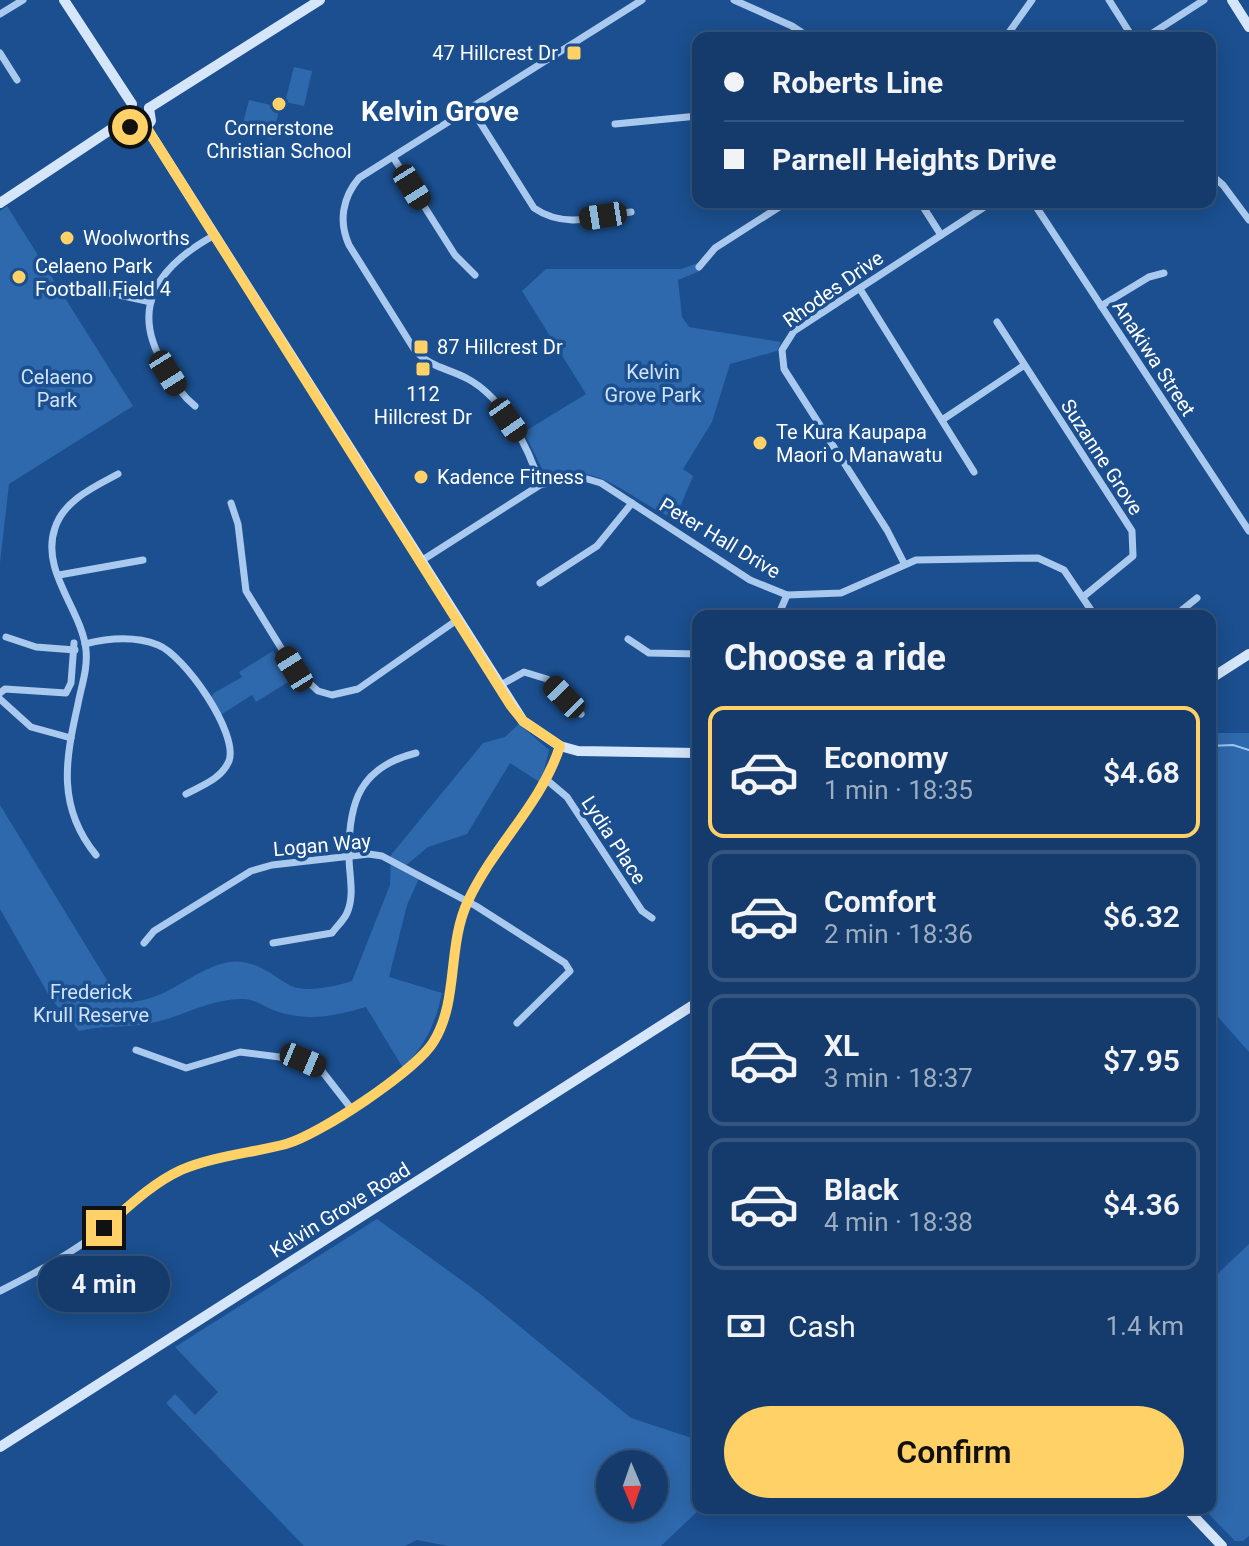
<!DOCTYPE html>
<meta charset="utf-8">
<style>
:root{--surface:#143b6b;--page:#1d4271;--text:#f1f3f6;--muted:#9dadc1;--line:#33557e;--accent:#ffd166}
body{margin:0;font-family:Roboto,sans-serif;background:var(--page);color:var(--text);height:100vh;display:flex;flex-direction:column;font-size:30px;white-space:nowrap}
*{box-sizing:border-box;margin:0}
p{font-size:26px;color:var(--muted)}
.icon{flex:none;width:44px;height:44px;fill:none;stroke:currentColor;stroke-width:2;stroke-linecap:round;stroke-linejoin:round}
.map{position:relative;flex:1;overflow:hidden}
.panel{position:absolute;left:692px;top:610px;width:524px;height:904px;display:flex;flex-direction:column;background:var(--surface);border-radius:16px;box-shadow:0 4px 20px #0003,0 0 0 2px var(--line)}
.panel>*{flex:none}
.hud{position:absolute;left:692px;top:32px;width:524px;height:176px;border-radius:16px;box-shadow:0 4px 20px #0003,0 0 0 2px var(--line);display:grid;align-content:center;height:176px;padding:0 32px;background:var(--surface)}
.needle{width:52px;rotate:178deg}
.tools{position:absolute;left:596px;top:1450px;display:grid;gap:16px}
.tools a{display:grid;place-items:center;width:72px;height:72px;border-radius:50%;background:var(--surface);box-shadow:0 4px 20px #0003,0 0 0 2px var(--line);font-size:40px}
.end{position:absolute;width:36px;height:36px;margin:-18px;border:10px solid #ffd166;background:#111;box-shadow:0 0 0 4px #111}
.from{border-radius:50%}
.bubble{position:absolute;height:56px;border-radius:28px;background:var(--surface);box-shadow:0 4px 20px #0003,0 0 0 2px var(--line);font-size:26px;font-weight:600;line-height:56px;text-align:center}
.car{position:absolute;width:24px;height:48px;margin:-24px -12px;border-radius:10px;box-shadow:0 0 6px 2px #0007;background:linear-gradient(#222 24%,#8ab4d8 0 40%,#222 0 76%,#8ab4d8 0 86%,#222 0)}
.hud b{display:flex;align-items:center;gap:28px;height:76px;font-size:30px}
.hud b+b{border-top:2px solid var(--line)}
.hud i{width:20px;height:20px;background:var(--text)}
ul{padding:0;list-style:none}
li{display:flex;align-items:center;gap:24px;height:132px;margin:0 16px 12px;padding:0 16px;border:4px solid var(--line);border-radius:16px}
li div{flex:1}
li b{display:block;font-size:30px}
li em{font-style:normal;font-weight:600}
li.active{border-color:var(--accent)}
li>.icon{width:72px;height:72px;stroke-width:1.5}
h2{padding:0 32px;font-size:36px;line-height:96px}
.pay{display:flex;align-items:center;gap:20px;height:88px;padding:0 32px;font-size:30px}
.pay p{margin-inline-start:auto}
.primary-button{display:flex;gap:16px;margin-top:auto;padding:16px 32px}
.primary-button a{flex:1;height:92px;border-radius:48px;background:var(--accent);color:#111;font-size:32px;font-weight:600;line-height:92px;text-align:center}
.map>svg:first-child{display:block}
.green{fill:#2e69ad;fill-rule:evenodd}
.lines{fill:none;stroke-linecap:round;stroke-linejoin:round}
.stream{stroke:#9cc4f0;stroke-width:2}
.street{stroke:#a9c9ee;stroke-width:7}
.secondary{stroke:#d6e6fa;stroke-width:10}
.route{stroke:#ffd166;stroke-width:10}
.poi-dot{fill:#ffd166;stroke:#1b4f8f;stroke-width:3}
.labels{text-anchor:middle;stroke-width:7;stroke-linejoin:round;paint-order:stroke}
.poi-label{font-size:20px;fill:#fff;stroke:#1b4f8f;text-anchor:start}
.street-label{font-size:20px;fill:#fff;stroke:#1b4f8f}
.park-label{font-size:20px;fill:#cfe3fa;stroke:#1b4f8f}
.district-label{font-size:28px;font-weight:bold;fill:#fff;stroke:#1b4f8f}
</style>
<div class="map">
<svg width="1249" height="1546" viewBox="0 0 1249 1546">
<rect width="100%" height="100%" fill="#1b4f8f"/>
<g class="green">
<polygon points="294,67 312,71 304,106 285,102"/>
<polygon points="249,100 280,107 272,139 257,136 260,121 256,135 241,131"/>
<polygon points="7,206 133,406 9,484 0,563 0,211"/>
<path d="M698 263 700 271 678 280 682 317 689 327 781 342 777 351 730 364 712 422 683 469 693 476 675 519C632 502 595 456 547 479L524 432 586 394 522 291 546 269H681Z"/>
<polygon points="273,651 293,679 256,702 252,695 219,716 208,701 214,693 242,677 239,672"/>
<path d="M519 724 549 750 541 783 510 763 467 834 428 847 404 867 420 876 407 905 389 977 442 993C435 1025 426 1044 403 1068L366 1007C335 1016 307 1022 276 1011 265 1007 253 998 241 999 208 999 179 1019 146 1024 123 1028 102 1025 79 1031L51 999 0 909V805L119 1000C158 1010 192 968 229 962 254 958 271 975 291 986 306 993 337 986 352 981L390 885 391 855 483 743 505 737Z"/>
<polygon points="1210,733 1249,733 1249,1052 1210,1008"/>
<path d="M377 1219 479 1293 631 1418 698 1440V1508H701L661 1546H448L417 1540 405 1546H304L166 1403 175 1394 195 1415 218 1392 175 1347ZM610 1464H654V1508H610Z"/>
<polygon points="1249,1244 1249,1536 1243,1541 1235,1541 1203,1508 1210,1508 1210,1281"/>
</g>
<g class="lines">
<polyline class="stream" points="1210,746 1233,745 1249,750"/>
<g class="street">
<polyline points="734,0 792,26 810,38"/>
<polyline points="1109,0 1133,38"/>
<polyline points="0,14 23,0"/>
<polyline points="1005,38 1032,0"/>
<polyline points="1145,38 1204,0"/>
<polyline points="0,53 17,80"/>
<path d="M471 108 534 208C564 229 597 217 631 212"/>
<polyline points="615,124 698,116"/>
<polyline points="393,157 455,255 475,275"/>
<polyline points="1210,174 1223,185 1249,220"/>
<polyline points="920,202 941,235"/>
<polyline points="1033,202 1249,531"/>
<polyline points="699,267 715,248 787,202"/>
<polyline points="860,289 974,472"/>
<polyline points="101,291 151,302"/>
<polyline points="1101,306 1149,277 1164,273"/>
<polyline points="997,322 1132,531 1133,556 1083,597"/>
<path d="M195 406C181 395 174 382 165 367 128 307 159 266 213 236"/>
<polyline points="942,420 1023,366"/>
<path d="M540 485C529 447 503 398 468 379 448 368 430 368 414 349L349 245C338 221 343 197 359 178L642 0"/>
<polyline points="231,503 238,524 246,591 294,669 318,691 332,695 358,689 457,620"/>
<polyline points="421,561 540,485 577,476 601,483 750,580 787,595 841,593 916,560 1038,558 1064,570 1095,616"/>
<polyline points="904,563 887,530 784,369 782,350 794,331 992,202"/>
<polyline points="59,575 143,560"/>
<polyline points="540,583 597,546 632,503"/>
<polyline points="778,616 787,595"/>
<polyline points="1185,616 1182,610 1197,598"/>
<polyline points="6,637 36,647 75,650"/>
<polyline points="628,639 649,653 698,654"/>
<path d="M85 644C109 638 135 636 158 645 184 655 239 733 229 761 221 779 203 785 186 794"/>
<polyline points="499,686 524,672 547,679 581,714"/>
<polyline points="0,693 5,689 66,693 71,683 74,643"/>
<polyline points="0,699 31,727 71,738"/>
<polyline points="548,781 567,797 642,911 652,918"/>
<path d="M96 855C57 807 65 761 78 704 81 687 88 669 86 650 82 610 40 571 55 528 64 500 94 487 118 474"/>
<polyline points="144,943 154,931 251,871 272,865 369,854 382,856 476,906 565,963 570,971 517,1023"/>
<path d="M273 943 332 933C337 926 344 920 347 913 355 895 349 875 349 857 348 802 360 767 416 753"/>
<polyline points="136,1050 186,1068 240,1052 303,1060 318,1066 350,1107"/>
<path d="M0 1291C36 1273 71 1254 103 1229 126 1211 145 1190 170 1176 205 1157 247 1154 286 1144 319 1135 417 1070 434 1042 459 1001 447 945 467 901 494 845 541 805 560 746"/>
</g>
<g class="secondary">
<polyline points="64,0 132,104"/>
<polyline points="1232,0 1249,27"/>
<polyline points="149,108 320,0"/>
<polyline points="125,120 134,129 146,127 151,121 149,108"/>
<polyline points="146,127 523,721 560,746 578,751 698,753"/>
<polyline points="0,203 125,120"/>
<polyline points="1210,679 1249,654"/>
<polyline points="0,1447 698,1002"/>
<polyline points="1186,1508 1222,1546"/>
</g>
</g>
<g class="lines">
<path class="route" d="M104 1228C128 1207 151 1184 181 1170 214 1156 252 1153 286 1144 319 1135 417 1070 434 1041 459 1000 447 945 468 901 494 845 541 805 560 746L523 721 511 706 146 127H130"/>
</g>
<g class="poi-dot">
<rect x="566" y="45" width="16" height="16" rx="4"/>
<circle cx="279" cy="104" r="8"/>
<circle cx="67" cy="238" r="8"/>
<circle cx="19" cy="277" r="8"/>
<rect x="413" y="339" width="16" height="16" rx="4"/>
<rect x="415" y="361" width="16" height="16" rx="4"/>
<circle cx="760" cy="443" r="8"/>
<circle cx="421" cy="477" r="8"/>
</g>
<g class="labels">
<g class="poi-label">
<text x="558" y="60" text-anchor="end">47 Hillcrest Dr</text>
<text x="279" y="135" text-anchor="middle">Cornerstone<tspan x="279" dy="23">Christian School</tspan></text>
<text x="83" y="245">Woolworths</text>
<text x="35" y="273">Celaeno Park<tspan x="35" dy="23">Football Field 4</tspan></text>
<text x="437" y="354">87 Hillcrest Dr</text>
<text x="423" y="401" text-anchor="middle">112<tspan x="423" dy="23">Hillcrest Dr</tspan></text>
<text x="776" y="439">Te Kura Kaupapa<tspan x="776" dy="23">Maori o Manawatu</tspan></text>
<text x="437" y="484">Kadence Fitness</text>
</g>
<g class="street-label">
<text transform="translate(833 289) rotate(-35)" y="7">Rhodes Drive</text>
<text transform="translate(1154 358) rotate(57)" y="7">Anakiwa Street</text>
<text transform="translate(1102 457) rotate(57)" y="7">Suzanne Grove</text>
<text transform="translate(720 538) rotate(31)" y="7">Peter Hall Drive</text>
<text transform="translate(614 840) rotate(57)" y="7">Lydia Place</text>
<text transform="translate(322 845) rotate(-5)" y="7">Logan Way</text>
<text transform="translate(340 1210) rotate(-32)" y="7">Kelvin Grove Road</text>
</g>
<g class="park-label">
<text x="653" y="379">Kelvin<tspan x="653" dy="23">Grove Park</tspan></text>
<text x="57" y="384">Celaeno<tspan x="57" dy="23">Park</tspan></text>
<text x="91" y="999">Frederick<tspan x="91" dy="23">Krull Reserve</tspan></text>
</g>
<g class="district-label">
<text x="440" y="121">Kelvin Grove</text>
</g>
</g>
</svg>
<div class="tools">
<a><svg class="needle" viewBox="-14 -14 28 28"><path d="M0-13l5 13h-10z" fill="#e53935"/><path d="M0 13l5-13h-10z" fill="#9dadc1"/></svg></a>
</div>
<i class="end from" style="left:130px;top:127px"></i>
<i class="end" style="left:104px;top:1228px"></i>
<div class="bubble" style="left:38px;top:1256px;width:132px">4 min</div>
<i class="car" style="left:412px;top:187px;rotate:148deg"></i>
<i class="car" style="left:603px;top:216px;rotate:261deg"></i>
<i class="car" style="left:168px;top:373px;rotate:148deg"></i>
<i class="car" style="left:508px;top:420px;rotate:145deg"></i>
<i class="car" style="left:294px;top:669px;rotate:328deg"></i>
<i class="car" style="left:564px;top:697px;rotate:316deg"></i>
<i class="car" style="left:303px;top:1060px;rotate:113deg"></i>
<div class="hud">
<b><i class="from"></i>Roberts Line</b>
<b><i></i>Parnell Heights Drive</b>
</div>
<section class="panel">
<h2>Choose a ride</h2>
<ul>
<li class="active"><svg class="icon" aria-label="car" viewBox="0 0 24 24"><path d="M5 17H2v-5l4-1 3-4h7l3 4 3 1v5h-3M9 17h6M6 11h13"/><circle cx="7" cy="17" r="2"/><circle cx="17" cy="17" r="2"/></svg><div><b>Economy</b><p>1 min · 18:35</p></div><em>$4.68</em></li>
<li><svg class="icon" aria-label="car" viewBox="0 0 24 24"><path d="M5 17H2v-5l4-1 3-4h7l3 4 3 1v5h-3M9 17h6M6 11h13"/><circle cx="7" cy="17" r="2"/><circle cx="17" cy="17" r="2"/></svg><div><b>Comfort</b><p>2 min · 18:36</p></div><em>$6.32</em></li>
<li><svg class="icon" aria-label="car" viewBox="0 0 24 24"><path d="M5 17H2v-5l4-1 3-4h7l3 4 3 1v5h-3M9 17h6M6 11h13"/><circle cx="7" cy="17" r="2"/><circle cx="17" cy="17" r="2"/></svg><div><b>XL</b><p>3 min · 18:37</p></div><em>$7.95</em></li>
<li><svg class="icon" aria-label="car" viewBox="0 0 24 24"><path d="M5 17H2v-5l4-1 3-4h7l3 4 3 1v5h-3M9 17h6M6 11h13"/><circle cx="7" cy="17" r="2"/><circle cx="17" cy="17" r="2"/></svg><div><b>Black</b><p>4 min · 18:38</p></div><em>$4.36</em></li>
</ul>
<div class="pay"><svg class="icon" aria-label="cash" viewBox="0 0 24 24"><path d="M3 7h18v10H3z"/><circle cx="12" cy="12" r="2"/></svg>Cash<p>1.4 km</p></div>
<div class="primary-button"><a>Confirm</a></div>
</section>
</div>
